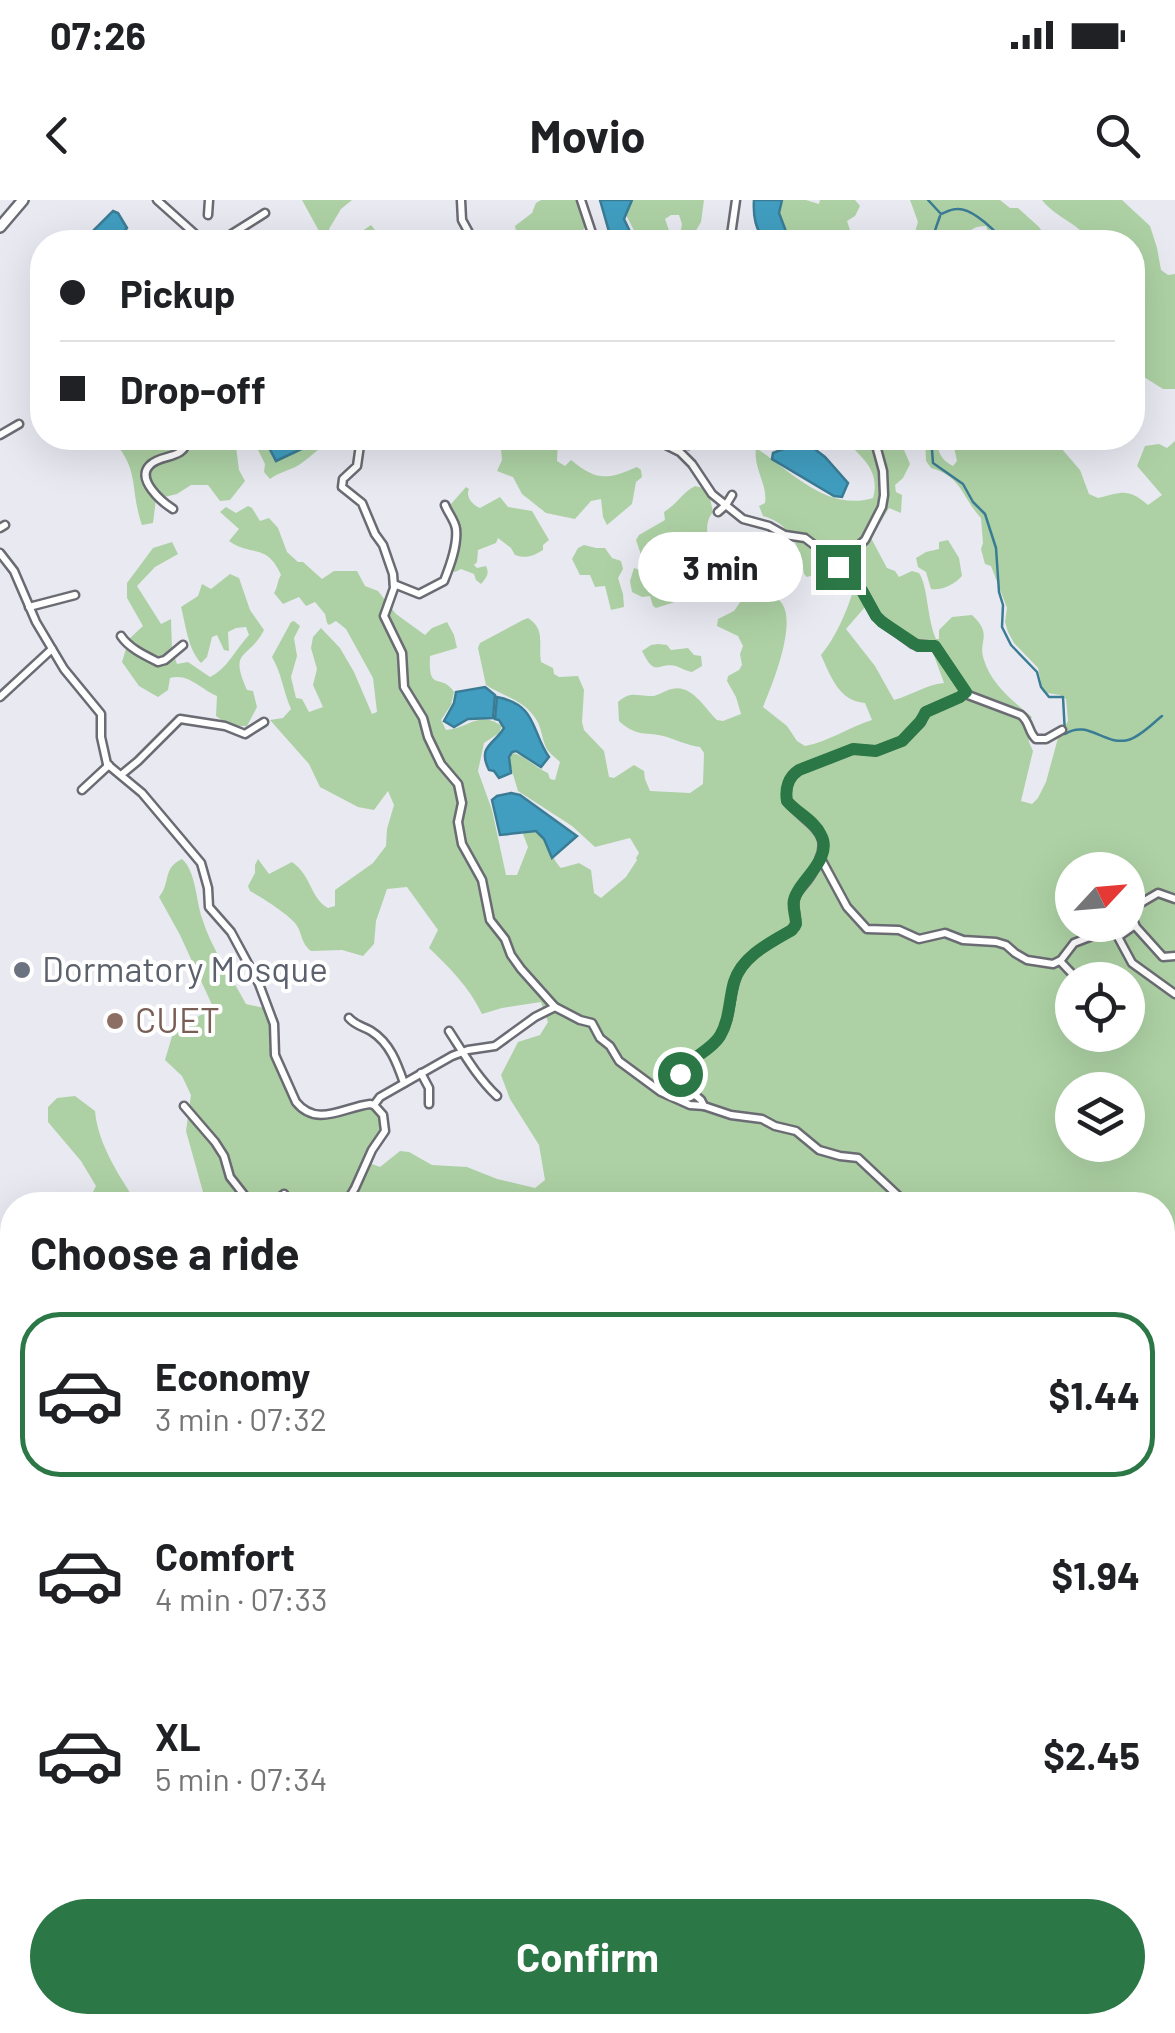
<!DOCTYPE html>
<meta charset="utf-8">
<style>
:root{--surface:#fff;--page:#f2f2f2;--text:#202124;--muted:#757577;--line:#e0e0e0;--accent:#2b7746}
body{margin:0;font-family:Barlow,sans-serif;background:var(--page);color:var(--text);height:100vh;display:flex;flex-direction:column;font-size:38px;white-space:nowrap}
*{box-sizing:border-box;margin:0}
p{font-size:32px;color:var(--muted)}
.icon{flex:none;width:55px;height:55px;fill:none;stroke:currentColor;stroke-width:2;stroke-linecap:round;stroke-linejoin:round}
.map{position:relative;flex:1;overflow:hidden}
.drawer{position:absolute;left:0px;top:992px;width:1175px;height:842px;display:flex;flex-direction:column;background:var(--surface);border-radius:40px 40px 0 0;box-shadow:0 10px 40px #0002}
.drawer>*{flex:none}
.guide{position:absolute;left:30px;top:30px;width:1115px;height:220px;border-radius:40px;box-shadow:0 10px 40px #0002;display:grid;align-content:center;height:220px;padding:0 30px;background:var(--surface)}
.needle{width:65px;rotate:64deg}
.tools{position:absolute;left:1055px;top:652px;display:grid;gap:20px}
.tools a{display:grid;place-items:center;width:90px;height:90px;border-radius:50%;background:var(--surface);box-shadow:0 10px 40px #0002;font-size:50px}
.end{position:absolute;width:45px;height:45px;margin:-22px;border:12px solid #2b7746;background:#fff;box-shadow:0 0 0 5px #fff}
.from{border-radius:50%}
.bubble{position:absolute;height:70px;border-radius:35px;background:var(--surface);box-shadow:0 10px 40px #0002;font-size:32px;font-weight:700;line-height:70px;text-align:center}
.guide b{display:flex;align-items:center;gap:35px;height:95px;font-size:38px}
.guide b+b{border-top:2px solid var(--line)}
.guide i{width:25px;height:25px;background:var(--text)}
ul{padding:0;list-style:none}
li{display:flex;align-items:center;gap:30px;height:165px;margin:0 20px 15px;padding:0 10px;border:5px solid transparent;border-radius:40px}
li div{flex:1}
li b{display:block;font-size:38px}
li em{font-style:normal;font-weight:700}
li.on{border-color:var(--accent)}
li>.icon{width:90px;height:90px;stroke-width:1.5}
h2{padding:0 30px;font-size:45px;line-height:120px}
.primary-button{display:flex;gap:20px;margin-top:auto;padding:20px 30px}
.primary-button a{flex:1;height:115px;border-radius:60px;background:var(--accent);color:#fff;font-size:40px;font-weight:700;line-height:115px;text-align:center}
.status{display:flex;justify-content:space-between;align-items:center;height:70px;padding:0 50px;background:var(--surface);direction:ltr}
.status svg{height:28px;fill:currentColor}
header{display:flex;justify-content:space-between;align-items:center;height:130px;padding:0 30px;background:var(--surface);font-size:45px;font-weight:700}
.map>svg:first-child{display:block}
.green{fill:#add1a4;fill-rule:evenodd}
.water{fill:#419ec0;stroke:#3b7c95;stroke-width:2.5}
.lines{fill:none;stroke-linecap:round;stroke-linejoin:round}
.stream{stroke:#3b7c95;stroke-width:2.5}
.street-casing{stroke:#6b6b73;stroke-width:11}
.secondary-casing{stroke:#6b6b73;stroke-width:14}
.street{stroke:#fff;stroke-width:6}
.secondary{stroke:#fff;stroke-width:9}
.route{stroke:#2b7746;stroke-width:12}
.worship-dot{fill:#6b7280;stroke:#fff;stroke-width:4}
.education-dot{fill:#8d6e63;stroke:#fff;stroke-width:4}
.labels{text-anchor:middle;stroke-width:8;stroke-linejoin:round;paint-order:stroke}
.worship-label{font-size:35px;fill:#5b616d;stroke:#fff;text-anchor:start}
.education-label{font-size:35px;fill:#785e54;stroke:#fff;text-anchor:start}
</style>
<div class="status"><b>07:26</b><svg viewBox="0 0 49 12"><path d="M0 12V9h3v3zM5 12V6h3v6zM10 12V3h3v9zM15 12V0h3v12zM26 1h20v11H26zM47 4h2v5h-2z"/></svg></div>
<header><svg class="icon" aria-label="back" viewBox="0 0 24 24"><path d="M15 5l-7 7 7 7"/></svg>Movio<svg class="icon" aria-label="search" viewBox="0 0 24 24"><circle cx="10" cy="10" r="6"/><path d="M15 15l6 6"/></svg></header>
<div class="map">
<svg width="1175" height="1833" viewBox="0 0 1175 1833">
<rect width="100%" height="100%" fill="#e9e9f2"/>
<g class="green">
<polygon points="302,0 352,0 341,9 329,29 336,40 349,40 371,25 375,30 370,42 325,42"/>
<path d="M541 0H582L589 22 574 42H555L551 33C538 35 530 42 518 42L515 26 532 13 536 3Z"/>
<polygon points="632,0 704,0 701,22 692,37 679,40 674,33 681,30 682,24 679,15 671,15 665,19 673,42 640,42 625,13"/>
<polygon points="782,0 806,0 819,4 820,0 855,0 860,6 855,16 847,21 854,42 790,42 779,13"/>
<path d="M910 0H1000L1010 8H1018L1039 27 1049 42H992L986 26C975 26 967 30 964 41L912 42 918 22Z"/>
<path d="M1042 0H1122L1150 26 1157 48 1161 70 1168 75 1175 74V189H1163L1133 170V127L1137 120 1133 112 1132 42H1091C1080 24 1056 18 1042 0Z"/>
<path d="M110 238H176C198 262 209 242 235 239L239 270 245 281 230 300 220 301 208 285H191L177 294 156 299 153 323 142 325C129 288 141 268 110 238Z"/>
<path d="M252 238H272L266 243 274 260 310 245 308 238H325L326 245C316 250 312 256 303 262 293 270 281 271 270 279L264 272 265 264Z"/>
<path d="M500 238H555L558 241 557 261 565 266 571 260C597 281 607 280 637 267L641 270 642 277 636 282 632 304 607 325 603 317 601 299 591 301 575 319 546 313 522 294 513 277 497 271 502 260Z"/>
<path d="M806 238H899L910 264 903 278 895 285 896 292 902 295 901 313 889 308 871 338 887 368 895 371 899 377 912 371 919 373C928 386 927 419 936 439H939V430L952 417 972 415C994 436 977 440 984 460 991 484 1014 502 1032 517L1027 525 1029 542 1033 551 1021 601 1032 604 1038 598 1046 582 1058 538 1068 521 1066 499 1060 495 1047 493 1042 487 1038 468 1014 443 1008 432 1005 422 1007 408 991 366 985 364 981 349 983 343 981 318C962 298 963 277 931 268L926 261 925 238H937C938 252 940 259 953 266L957 261 952 238H1060L1061 248 1080 270 1089 294 1098 298C1123 292 1128 288 1148 305L1162 295 1137 266 1145 246 1159 244 1167 248 1175 241V1266L1163 1257 1162 1005H185L203 992 186 931 191 895 182 876 165 860 173 833 213 807 180 735 159 697C171 683 162 668 182 659 196 671 196 701 202 718 211 748 231 776 246 804L264 808 271 823 273 858 300 909C331 930 346 904 376 909 386 928 375 941 365 957L372 964 380 967 400 951 409 952 432 965 467 967 497 979 535 988 545 980 539 945 510 899 501 875 518 842 540 835 548 822 541 802 502 808 482 814C469 787 450 768 429 748L438 730 407 687 387 689 376 721 374 744 363 756 342 750 311 751C299 741 303 731 294 722 286 713 261 697 250 691L248 686 255 673V665L258 659 269 674 292 662C312 676 310 698 328 708L335 706V690L373 663 386 646 387 629 394 605 388 591 374 610 358 607 320 587 309 564 270 520 283 518 291 509C283 491 282 474 272 457L291 422 294 421 300 426 294 438 297 456 291 477 296 498 302 499 309 512 323 507 313 485 317 469 311 448 313 437 321 428 340 448 354 472 372 514 377 512 373 478 346 429 336 421 329 425 327 423 325 414 315 402 306 406 299 397 283 404 274 393C278 387 277 381 281 375 267 343 252 357 229 341L239 329 220 312 226 307 236 313 248 306 252 308 260 321 269 318 278 328 287 352 298 362H303L322 379 334 371H357L365 386 378 391 396 414 425 435 432 428 447 422 454 435 457 448 430 456C428 494 441 472 454 492L451 505 441 520 446 530C468 529 478 510 502 526L499 533 484 543 478 571 492 610 506 675H517L528 647 523 634 528 630C547 633 549 656 561 668L579 663 591 670 594 693 601 698 626 677 637 660 636 658 639 653 630 638 595 647 572 626 518 591 509 561 512 553C525 555 535 568 548 573L550 579 555 580 560 562C555 557 547 552 545 545 541 534 541 524 533 515 520 499 503 496 486 485L478 448 480 443 523 420 528 418C546 429 538 445 541 462L553 468 554 474 559 477 578 476 584 490 582 522 584 530 604 551 609 577 614 578 634 565 644 571 645 579 650 591 690 593 703 584 704 553 700 547C687 545 679 541 667 537 647 531 637 538 619 521L618 502C629 492 635 495 648 496 659 497 662 491 672 489 692 484 705 509 717 520L723 521 741 514 736 497 727 481 728 476 739 470 742 465 740 454 743 446 738 436 717 426 718 419 734 411 741 401 756 391C764 393 773 395 779 400 800 418 772 485 763 507L787 526 797 541 805 546C828 542 849 527 872 520L865 503C839 501 831 477 821 455 837 436 850 405 856 380 832 363 831 372 807 377L804 374C801 348 790 323 763 316L759 306 765 303C768 285 753 268 756 248 791 271 826 312 873 298 880 273 865 259 847 243 833 245 817 249 806 238ZM865 407C879 424 897 435 913 450H932L944 483C925 485 912 495 894 500L875 466 846 429ZM1072 670H1128V725H1072ZM1072 780H1128V835H1072ZM1072 890H1128V945H1072Z"/>
<path d="M695 286 703 288 710 298 713 312C701 326 710 346 717 361 708 379 696 386 676 392L678 401 656 408 653 406 650 396 642 397 632 392 630 381 634 368 640 370 645 367 636 340 639 335 665 320 664 312C677 304 682 293 695 286Z"/>
<path d="M466 287 469 289C465 297 473 305 480 308L500 297 508 307 532 311 549 340 543 345V350C533 356 527 359 515 355L511 348 498 338 496 343 478 350 477 362 474 365 477 368 486 366C490 374 486 378 481 384L476 380 474 374 461 369 455 372 450 370 456 330 447 314 451 304Z"/>
<path d="M948 340 959 358 962 376C955 384 942 391 931 389L926 372 918 367 916 358 926 352 939 349V342Z"/>
<path d="M172 342 178 354 155 367 137 386 161 424 171 419 172 450 177 464 188 462 210 477C227 469 236 449 249 435L246 427 236 428 228 432 229 451 224 450 217 435 212 437 207 457 201 463C188 449 186 426 181 407L198 396 202 384 211 389 230 374 239 378 250 410 264 430C249 460 228 448 247 490L253 491 257 507 247 526H230L216 516 217 496C200 489 189 473 170 478L168 490 158 497 139 486 122 462 129 439 143 426 127 398V383L153 348Z"/>
<polygon points="584,345 596,348 605,348 612,358 621,361 623,369 618,378 623,394 624,407 611,410 605,386 595,387 590,375 580,375 572,359 578,348"/>
<path d="M658 444 667 445 671 450 688 448 694 455 701 456 702 466 692 472C686 471 682 468 676 466 657 462 656 479 642 451L651 445Z"/>
<path d="M75 896 95 911C98 945 120 977 138 1005H90L88 1002 96 986 81 961 48 922V907L57 898Z"/>
<polygon points="12,1107 12,1457 0,1460 0,1111"/>
<polygon points="1163,1307 1175,1307 1175,1436 1163,1443"/>
<polygon points="0,1510 6,1520 12,1515 12,1597 0,1608"/>
<polygon points="0,1624 12,1628 12,1822 135,1823 130,1827 129,1833 0,1833"/>
<polygon points="1162,1706 1175,1710 1175,1792 1163,1795"/>
<polygon points="1175,1820 1175,1833 1059,1833 1058,1823 1156,1824"/>
<polygon points="900,1823 910,1833 278,1833 272,1823"/>
</g>
<g class="water">
<polygon points="600,0 632,0 624,19 635,42 612,42"/>
<path d="M754 0H782L779 13 790 42H766C755 29 753 16 754 0Z"/>
<path d="M113 11 118 13 127 28C117 41 104 46 94 30Z"/>
<polygon points="272,238 308,238 310,245 276,261 266,242"/>
<polygon points="804,241 825,257 848,283 842,297 834,296 772,259 773,253"/>
<polygon points="485,487 495,495 493,518 468,519 454,527 444,521 454,503 456,492"/>
<path d="M497 497C538 505 531 532 549 557L541 567 516 551 512 552 509 557 511 573 499 578 494 571 489 570C477 546 494 545 504 528L499 520 495 519Z"/>
<polygon points="511,593 520,595 577,636 552,658 544,639 536,631 500,635 492,600 497,596"/>
<polygon points="1175,1510 1175,1575 1163,1577 1163,1511"/>
</g>
<g class="lines">
<g class="stream">
<path d="M928 0 941 14C946 12 951 9 957 9 973 8 995 31 1005 42"/>
<polyline points="931,42 940,16"/>
<path d="M935 238 932 250 933 263 963 284 973 302 985 314 996 348 999 392 1003 405 1002 427 1011 445 1037 472 1041 487 1049 497H1063L1065 534C1088 519 1104 546 1128 540 1140 537 1153 523 1162 516"/>
<polyline points="1162,1674 1169,1670"/>
<polyline points="1015,1833 1020,1822"/>
</g>
<g class="street-casing">
<g id="street">
<polyline points="157,0 204,42"/>
<polyline points="461,0 462,20 474,42"/>
<polyline points="581,0 595,42"/>
<polyline points="208,15 209,0"/>
<polyline points="820,41 821,42"/>
<polyline points="219,42 265,13"/>
<polyline points="730,42 736,0"/>
<polyline points="40,116 42,113"/>
<polyline points="0,235 19,224"/>
<polyline points="361,238 357,266 343,279 342,287 362,303 375,334 383,345 393,374 394,388 384,416 402,453 404,487 423,518 428,537 441,564 458,584 462,603 458,622 462,644 482,680 490,720 505,739 511,755 521,769 555,807 580,820 592,823 600,838 610,846 619,861 661,892 690,905 704,906 731,915 762,919 775,926 796,931 819,950 840,956 858,958 908,1005"/>
<polyline points="652,238 680,252 692,264 712,294 743,319 769,326 785,335 805,338 839,364"/>
<polyline points="672,238 679,243 688,245"/>
<path d="M874 238 883 271 884 295 882 307 865 340 840 362V371L863 391 877 417 883 422 913 444 935 446 968 495 1021 515C1030 522 1028 532 1036 539H1046L1062 530"/>
<path d="M173 309C162 302 135 279 150 265 158 257 171 258 180 252 187 247 185 245 185 238"/>
<polyline points="718,312 726,305 732,295"/>
<polyline points="0,328 5,325"/>
<path d="M0 353 14 371 36 422 64 469 101 514V537L107 564 142 593 201 663 208 688 209 707 231 732 259 784 274 824 275 855 296 902C317 928 344 907 370 904L374 905 383 915 385 931 372 950 355 988 345 1005"/>
<path d="M394 384 419 394 444 381C450 366 458 345 456 329 455 321 448 313 445 305"/>
<polyline points="29,407 75,395"/>
<path d="M121 436C129 448 144 455 158 462L165 460 183 445"/>
<polyline points="0,497 52,449"/>
<polyline points="121,575 138,561 180,519 225,526 245,534 264,522"/>
<polyline points="82,590 109,565"/>
<polyline points="820,657 847,707 867,729 899,730 919,739 945,733 963,740 996,742 1006,745 1015,753 1027,760 1053,764 1061,760 1074,743 1105,731 1111,725"/>
<polyline points="1128,708 1136,727 1163,757 1175,756"/>
<polyline points="1129,710 1158,693 1175,699"/>
<polyline points="1135,725 1118,737 1132,763 1175,794"/>
<polyline points="1060,761 1078,780"/>
<path d="M349 818C356 826 363 826 371 831 390 843 397 863 404 883"/>
<path d="M449 831C464 854 477 877 497 896"/>
<polyline points="421,873 429,888 429,904"/>
<polyline points="374,905 380,897 452,856 468,850 495,846 535,817 555,807"/>
<polyline points="184,906 215,942 224,956 230,977 252,1005"/>
<path d="M704 906 701 900 681 883 682 870C692 858 708 852 718 839 733 820 728 791 739 771 750 751 777 741 795 727 798 716 791 705 796 695 800 688 807 682 811 675 839 632 811 629 787 601 785 589 788 577 799 570L853 549 876 551 902 541 921 522 925 512 960 497 965 492"/>
<polyline points="280,1005 279,998 284,994 293,1005"/>
<polyline points="1162,1259 1175,1268"/>
<polyline points="0,1620 12,1604"/>
<polyline points="153,1822 159,1833"/>
<polyline points="1000,1822 1005,1833"/>
</g>
</g>
<g class="secondary-casing">
<polyline id="secondary" points="0,27 23,0"/>
</g>
<use href="#street" class="street"/>
<use href="#secondary" class="secondary"/>
</g>
<g class="lines">
<path class="route" d="M680 874C689 857 710 852 720 836 730 819 729 799 734 782 742 756 771 742 792 730L796 724C796 716 792 707 794 700 798 681 834 659 821 635 814 620 797 613 787 601 785 589 788 577 799 570L853 549 876 551 902 541 920 522 926 512 960 497 966 492 935 446H918L882 422 876 416 862 391 844 375 838 367"/>
</g>
<circle class="worship-dot" cx="22" cy="770" r="10"/>
<circle class="education-dot" cx="115" cy="821" r="10"/>
<g class="labels">
<g class="worship-label">
<text x="42" y="782">Dormatory Mosque</text>
</g>
<g class="education-label">
<text x="135" y="833">CUET</text>
</g>
</g>
</svg>
<div class="tools">
<a><svg class="needle" viewBox="-14 -14 28 28"><path d="M0-13l5 13h-10z" fill="#e53935"/><path d="M0 13l5-13h-10z" fill="#757577"/></svg></a>
<a><svg class="icon" aria-label="locate" viewBox="0 0 24 24"><circle cx="12" cy="12" r="6"/><path d="M12 2v4M12 18v4M2 12h4M18 12h4"/></svg></a>
<a><svg class="icon" aria-label="layers" viewBox="0 0 24 24"><path d="M12 4l9 5-9 5-9-5zM3 14l9 5 9-5"/></svg></a>
</div>
<i class="end from" style="left:680px;top:874px"></i>
<i class="end" style="left:838px;top:367px"></i>
<div class="bubble" style="left:638px;top:332px;width:165px">3 min</div>
<div class="guide">
<b><i class="from"></i>Pickup</b>
<b><i></i>Drop-off</b>
</div>
<section class="drawer">
<h2>Choose a ride</h2>
<ul>
<li class="on"><svg class="icon" aria-label="car" viewBox="0 0 24 24"><path d="M5 17H2v-5l4-1 3-4h7l3 4 3 1v5h-3M9 17h6M6 11h13"/><circle cx="7" cy="17" r="2"/><circle cx="17" cy="17" r="2"/></svg><div><b>Economy</b><p>3 min · 07:32</p></div><em>$1.44</em></li>
<li><svg class="icon" aria-label="car" viewBox="0 0 24 24"><path d="M5 17H2v-5l4-1 3-4h7l3 4 3 1v5h-3M9 17h6M6 11h13"/><circle cx="7" cy="17" r="2"/><circle cx="17" cy="17" r="2"/></svg><div><b>Comfort</b><p>4 min · 07:33</p></div><em>$1.94</em></li>
<li><svg class="icon" aria-label="car" viewBox="0 0 24 24"><path d="M5 17H2v-5l4-1 3-4h7l3 4 3 1v5h-3M9 17h6M6 11h13"/><circle cx="7" cy="17" r="2"/><circle cx="17" cy="17" r="2"/></svg><div><b>XL</b><p>5 min · 07:34</p></div><em>$2.45</em></li>
</ul>
<div class="primary-button"><a>Confirm</a></div>
</section>
</div>
